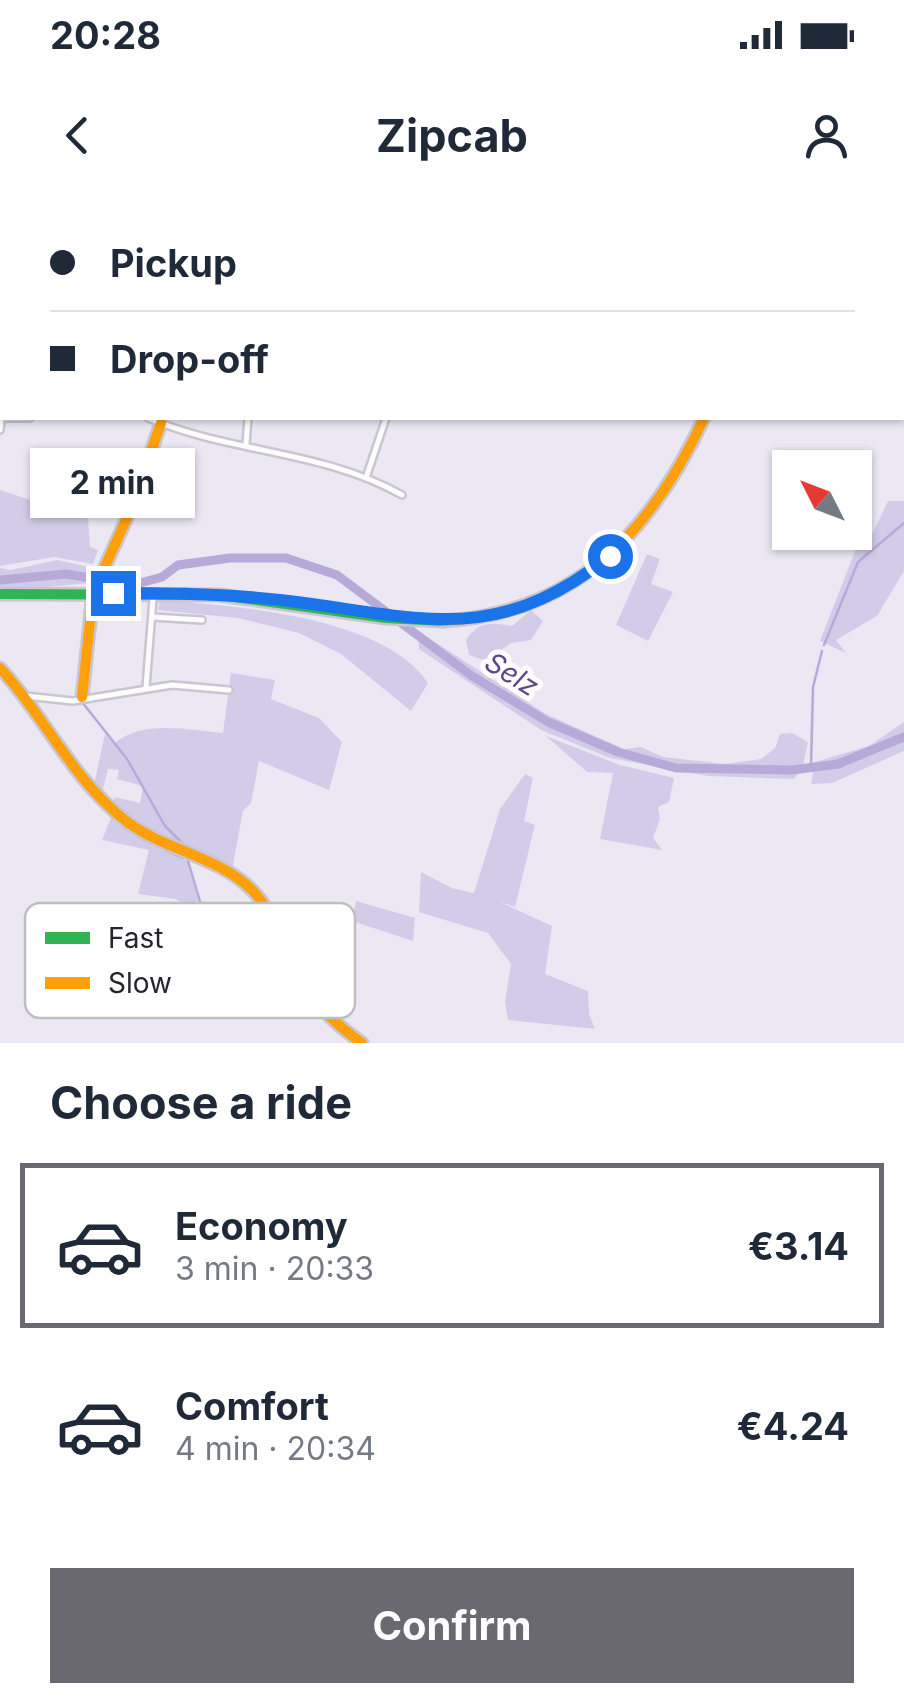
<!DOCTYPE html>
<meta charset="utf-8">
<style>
:root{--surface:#fff;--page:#f6f6f7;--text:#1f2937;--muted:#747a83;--line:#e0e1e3;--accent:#6a6871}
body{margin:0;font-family:Inter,sans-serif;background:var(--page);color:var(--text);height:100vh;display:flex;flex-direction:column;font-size:38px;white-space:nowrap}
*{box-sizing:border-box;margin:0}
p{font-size:32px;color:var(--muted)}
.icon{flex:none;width:55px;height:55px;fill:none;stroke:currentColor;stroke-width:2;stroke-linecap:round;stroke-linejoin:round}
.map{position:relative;height:843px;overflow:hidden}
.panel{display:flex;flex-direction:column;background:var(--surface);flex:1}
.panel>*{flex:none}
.top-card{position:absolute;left:0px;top:0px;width:905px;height:220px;box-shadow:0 2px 8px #0004;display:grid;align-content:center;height:220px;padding:0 50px;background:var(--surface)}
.needle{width:65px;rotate:312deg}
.buttons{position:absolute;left:772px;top:250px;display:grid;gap:20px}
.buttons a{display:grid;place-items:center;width:100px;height:100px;border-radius:0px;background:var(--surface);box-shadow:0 2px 8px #0004;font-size:50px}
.end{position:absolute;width:45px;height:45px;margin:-22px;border:12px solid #1a73e8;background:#fff;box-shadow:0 0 0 5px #fff}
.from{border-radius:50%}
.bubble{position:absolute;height:70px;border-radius:0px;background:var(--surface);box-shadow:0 2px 8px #0004;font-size:32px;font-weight:700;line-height:70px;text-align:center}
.top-card b{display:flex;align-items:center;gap:35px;height:95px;font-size:38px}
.top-card b+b{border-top:2px solid var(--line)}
.top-card i{width:25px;height:25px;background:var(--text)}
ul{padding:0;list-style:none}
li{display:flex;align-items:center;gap:30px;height:165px;margin:0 20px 15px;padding:0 30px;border:5px solid transparent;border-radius:0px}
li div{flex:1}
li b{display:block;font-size:38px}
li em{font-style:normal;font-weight:700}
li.selected{border-color:var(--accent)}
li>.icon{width:90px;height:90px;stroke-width:1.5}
h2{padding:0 50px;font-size:45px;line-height:120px}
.button{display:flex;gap:20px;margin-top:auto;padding:20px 50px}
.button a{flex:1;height:115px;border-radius:0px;background:var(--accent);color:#fff;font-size:40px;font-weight:700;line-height:115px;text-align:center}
.status{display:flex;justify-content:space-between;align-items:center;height:70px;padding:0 50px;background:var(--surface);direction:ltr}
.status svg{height:28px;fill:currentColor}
header{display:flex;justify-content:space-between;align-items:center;height:130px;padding:0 50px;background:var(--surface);font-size:45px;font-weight:700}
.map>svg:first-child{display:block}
.green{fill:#d3cce9}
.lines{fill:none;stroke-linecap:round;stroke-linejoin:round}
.stream{stroke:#b7aad9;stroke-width:2.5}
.river{stroke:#b7aad9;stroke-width:9}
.street-casing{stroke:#c9c6d0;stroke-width:10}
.fast-casing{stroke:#c9c6d0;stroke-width:15}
.slow-casing{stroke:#c9c6d0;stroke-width:15}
.street{stroke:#fcfcfd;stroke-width:5}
.fast{stroke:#30b455;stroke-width:10}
.slow{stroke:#ff9f0a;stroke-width:10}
.route{stroke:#1a73e8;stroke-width:12}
.labels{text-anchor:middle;stroke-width:10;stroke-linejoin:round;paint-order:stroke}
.water-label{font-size:28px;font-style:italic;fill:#5e4490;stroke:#fff}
.key{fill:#fff;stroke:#bebdbf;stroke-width:2.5}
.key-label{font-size:28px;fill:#25232b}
</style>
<div class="status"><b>20:28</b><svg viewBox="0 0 49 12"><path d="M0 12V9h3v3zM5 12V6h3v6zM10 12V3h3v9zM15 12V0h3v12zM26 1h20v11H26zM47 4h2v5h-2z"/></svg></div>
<header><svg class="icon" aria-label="back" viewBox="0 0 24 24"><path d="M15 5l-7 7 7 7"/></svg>Zipcab<svg class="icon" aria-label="person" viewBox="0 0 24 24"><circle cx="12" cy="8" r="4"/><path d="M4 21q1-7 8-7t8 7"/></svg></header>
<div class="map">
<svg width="904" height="843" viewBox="0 0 904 843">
<rect width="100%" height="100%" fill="#ebe8f4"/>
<g class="green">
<polygon points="0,290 88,319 90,347 98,350 93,364 54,357 0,366"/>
<polygon points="888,301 904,301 904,371 877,416 836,440 846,453 820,441 859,341 869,341"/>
<polygon points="647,354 660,359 651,384 673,392 648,441 616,425"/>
<polygon points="57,360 94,368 90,383 0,391 0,368 11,370"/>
<path d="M160 400C235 406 384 416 428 483L411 511 341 454 299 433 238 418 158 410Z"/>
<path d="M531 410 543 421 531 440 511 443 486 461 469 455 466 440C477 421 493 422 512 426Z"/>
<polygon points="418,431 546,514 624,549 641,547 663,557 725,564 761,559 775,548 780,534 792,533 808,542 802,570 794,579 708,576 610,558 541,530 419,449"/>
<path d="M231 473 275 480 271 499 319 518 342 542 329 590 259 561 251 603 243 611 232 670 159 642 112 605 115 597 140 603 143 586 117 579 119 570 108 569 101 596 93 589 105 534 114 544C141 519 189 530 223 533Z"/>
<polygon points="904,522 904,551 832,583 811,584 815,562 869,546"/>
<polygon points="546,536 620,565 674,578 669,602 658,607 660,619 653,638 662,650 600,639 613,573 587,572"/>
<polygon points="525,574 533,578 524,621 535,625 515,707 500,702 552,726 545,774 588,791 589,814 595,829 508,820 505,802 511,764 488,733 419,712 421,672 452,688 474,693 500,609"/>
<polygon points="113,613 153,645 187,661 198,700 191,709 176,699 138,694 149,650 102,640"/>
<polygon points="356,701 415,718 413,741 352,721"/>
</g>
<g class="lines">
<g class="stream">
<polyline points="824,445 858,362 904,323"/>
<polyline points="82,502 127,559 165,626 183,644 201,705 235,739 242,754"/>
<polyline points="811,567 813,487 822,451"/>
<polyline points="151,642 171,653"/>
<polyline points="172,653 183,658"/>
<polyline points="200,664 216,670"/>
</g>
<polyline class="river" points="0,380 66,374 133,385 162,377 178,365 230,358 286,358 337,375 472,476 548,522 618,552 676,568 792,570 838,564 904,537"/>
<g class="street-casing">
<g id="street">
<polyline points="208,0 208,2"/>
<polyline points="184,2 184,0"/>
<polyline points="0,84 2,82"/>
<polyline points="0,89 2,94"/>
<polyline points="0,106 2,104"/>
<polyline points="0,159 2,165"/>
<polyline points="5,218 30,218"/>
<path d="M148 218C230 253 322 250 402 295"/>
<polyline points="0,230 2,213"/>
<polyline points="246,244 248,218"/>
<polyline points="367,275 386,218"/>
<polyline points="152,417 202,420"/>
<polyline points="146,487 153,399"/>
<polyline points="25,496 73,501 172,485 229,490"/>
</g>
</g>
<g class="fast-casing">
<g id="fast">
<polyline points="217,0 252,2"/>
<polyline points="0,394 220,395 386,418 444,421"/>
</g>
</g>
<g class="slow-casing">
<g id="slow">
<polyline points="902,84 904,85"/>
<path d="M444 421C576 413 651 332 704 218"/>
<path d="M0 468C46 518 71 578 126 621 164 650 218 656 252 690 274 712 281 744 295 771 310 801 335 824 362 843"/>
<polyline points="82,497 93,393 131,309 161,223"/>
</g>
</g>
<use href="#street" class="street"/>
<use href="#fast" class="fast"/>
<use href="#slow" class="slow"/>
</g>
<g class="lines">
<path class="route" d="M113 393C175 393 236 394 297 402 426 419 497 445 610 356"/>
</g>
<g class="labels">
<g class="water-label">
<text transform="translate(512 474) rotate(32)" y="10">Selz</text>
</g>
</g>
<rect x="25" y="703" width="330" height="115" rx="15" class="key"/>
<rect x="45" y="732" width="45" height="12" fill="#30b455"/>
<rect x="45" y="777" width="45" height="12" fill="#ff9f0a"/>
<g class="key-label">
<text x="108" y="748">Fast</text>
<text x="108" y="793">Slow</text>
</g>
</svg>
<div class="buttons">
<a><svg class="needle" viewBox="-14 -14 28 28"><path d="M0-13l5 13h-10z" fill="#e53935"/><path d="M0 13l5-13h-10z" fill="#747a83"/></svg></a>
</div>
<i class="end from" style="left:610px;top:356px"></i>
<i class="end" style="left:113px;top:393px"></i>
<div class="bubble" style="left:30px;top:248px;width:165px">2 min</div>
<div class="top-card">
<b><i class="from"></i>Pickup</b>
<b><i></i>Drop-off</b>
</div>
</div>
<section class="panel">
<h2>Choose a ride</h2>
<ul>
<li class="selected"><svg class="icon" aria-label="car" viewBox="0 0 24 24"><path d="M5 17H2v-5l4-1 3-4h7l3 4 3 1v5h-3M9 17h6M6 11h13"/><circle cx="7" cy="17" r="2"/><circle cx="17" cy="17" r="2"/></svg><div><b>Economy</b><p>3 min · 20:33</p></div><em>€3.14</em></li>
<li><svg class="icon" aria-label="car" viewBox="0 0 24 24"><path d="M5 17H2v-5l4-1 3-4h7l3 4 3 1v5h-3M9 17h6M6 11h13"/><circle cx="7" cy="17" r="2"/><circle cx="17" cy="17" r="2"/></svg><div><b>Comfort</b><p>4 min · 20:34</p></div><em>€4.24</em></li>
</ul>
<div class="button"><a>Confirm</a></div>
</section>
